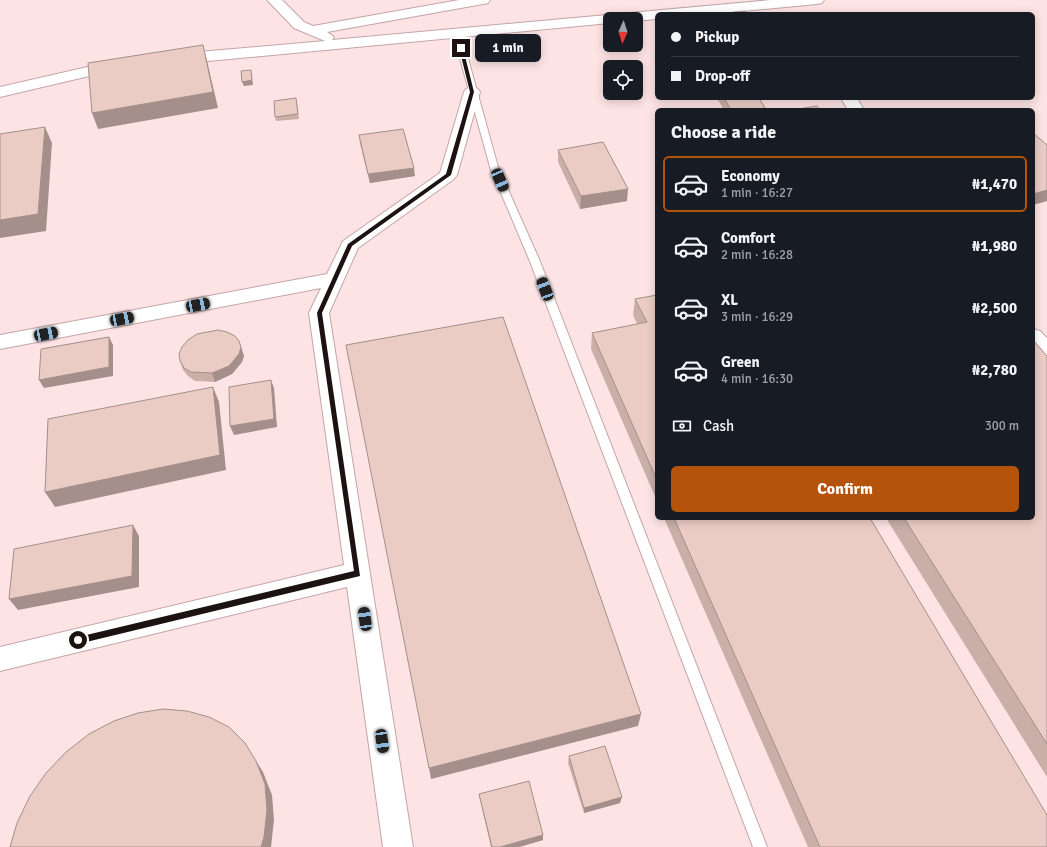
<!DOCTYPE html>
<meta charset="utf-8">
<style>
:root{--surface:#171b24;--page:#242831;--text:#f1f3f6;--muted:#9ea1a6;--line:#363941;--accent:#b45309}
body{margin:0;font-family:Signika,sans-serif;background:var(--page);color:var(--text);height:100vh;display:flex;flex-direction:column;font-size:15px;white-space:nowrap}
*{box-sizing:border-box;margin:0}
p{font-size:13px;color:var(--muted)}
.icon{flex:none;width:22px;height:22px;fill:none;stroke:currentColor;stroke-width:2;stroke-linecap:round;stroke-linejoin:round}
.map{position:relative;flex:1;overflow:hidden}
.sheet{position:absolute;left:655px;top:108px;width:380px;height:412px;display:flex;flex-direction:column;background:var(--surface);border-radius:6px;box-shadow:0 2px 10px #0003}
.sheet>*{flex:none}
.top-card{position:absolute;left:655px;top:12px;width:380px;height:88px;border-radius:6px;box-shadow:0 2px 10px #0003;display:grid;align-content:center;height:88px;padding:0 16px;background:var(--surface)}
.needle{width:26px;rotate:183deg}
.buttons{position:absolute;left:603px;top:12px;display:grid;gap:8px}
.buttons a{display:grid;place-items:center;width:40px;height:40px;border-radius:6px;background:var(--surface);box-shadow:0 2px 10px #0003;font-size:20px}
.end{position:absolute;width:18px;height:18px;margin:-9px;border:5px solid #1c1212;background:#fff;box-shadow:0 0 0 2px #fff}
.from{border-radius:50%}
.bubble{position:absolute;height:28px;border-radius:6px;background:var(--surface);box-shadow:0 2px 10px #0003;font-size:13px;font-weight:700;line-height:28px;text-align:center}
.car{position:absolute;width:12px;height:24px;margin:-12px -6px;border-radius:5px;box-shadow:0 0 3px 1px #0007;background:linear-gradient(#222 24%,#8ab4d8 0 40%,#222 0 76%,#8ab4d8 0 86%,#222 0)}
.top-card b{display:flex;align-items:center;gap:14px;height:38px;font-size:15px}
.top-card b+b{border-top:1px solid var(--line)}
.top-card i{width:10px;height:10px;background:var(--text)}
ul{padding:0;list-style:none}
li{display:flex;align-items:center;gap:12px;height:56px;margin:0 8px 6px;padding:0 8px;border:2px solid transparent;border-radius:6px}
li div{flex:1}
li b{display:block;font-size:15px}
li em{font-style:normal;font-weight:700}
li.current{border-color:var(--accent)}
li>.icon{width:36px;height:36px;stroke-width:1.5}
h2{padding:0 16px;font-size:18px;line-height:48px}
.pay{display:flex;align-items:center;gap:10px;height:44px;padding:0 16px;font-size:15px}
.pay p{margin-inline-start:auto}
.action{display:flex;gap:8px;margin-top:auto;padding:8px 16px}
.action a{flex:1;height:46px;border-radius:6px;background:var(--accent);color:#fff;font-size:16px;font-weight:700;line-height:46px;text-align:center}
.map>svg:first-child{display:block}
.lines{fill:none;stroke-linecap:round;stroke-linejoin:round}
.lane-casing{stroke:#c4a5a7;stroke-width:2}
.street-casing{stroke:#c4a5a7;stroke-width:2}
.lane{fill:#fff;fill-rule:evenodd}
.street{fill:#fff;fill-rule:evenodd}
.wall{fill:#caafa9}
.shaded-wall{fill:#a48f8a}
.building{fill:#ebccc5;stroke:#a48f8a}
.route{fill:#1c1212}
</style>
<div class="map">
<svg width="1047" height="847" viewBox="0 0 1047 847">
<rect width="100%" height="100%" fill="#fde3e4"/>
<g class="lines">
<g class="lane-casing">
<polygon id="lane" points="454,31 461,33 498,167 539,259 767,847 753,847 529,259 490,167 453,33"/>
</g>
<g class="street-casing">
<g id="street">
<polygon points="267,0 282,0 304,22 313,26 459,0 490,0 488,3 483,4 327,32 334,37 332,40 771,0 824,0 822,3 817,4 711,14 657,14 657,19 636,21 636,19 610,19 610,23 176,64 171,62 168,59 171,56 176,54 325,41 294,28"/>
<polygon points="118,60 123,62 126,65 123,68 0,97 0,87"/>
<polygon points="472,87 478,89 480,92 457,175 454,179 358,248 329,313 413,847 383,847 347,587 0,671 0,647 344,565 309,313 321,288 0,349 0,335 327,274 343,241 440,173 464,92 466,89"/>
<polygon points="841,98 857,98 864,110 848,110"/>
<polygon points="1033,329 1040,331 1047,338 1047,360 1040,357 1033,350"/>
</g>
</g>
<use href="#lane" class="lane"/>
<use href="#street" class="street"/>
</g>
<g class="wall">
<polygon points="717,98 759,98 765,110 724,110"/>
<polygon points="297,103 299,119 276,121 275,117"/>
<polygon points="359,135 415,176 370,183 360,144"/>
<polygon points="558,150 627,201 580,209 558,162"/>
<polygon points="657,295 657,501 591,349 592,333 637,324 633,315 635,299"/>
<polygon points="239,341 244,356 242,362 232,374 215,382 195,381 188,376 183,370 180,361"/>
<polygon points="1047,356 1047,777 886,518 1033,518"/>
<polygon points="664,518 870,518 1047,847 808,847"/>
<polygon points="569,756 620,803 584,813 568,763"/>
<polygon points="479,794 543,835 543,840 519,847 491,847 480,800"/>
</g>
<g class="shaded-wall">
<polygon points="203,45 207,61 218,108 98,129 92,113"/>
<polygon points="251,70 253,85 244,86 242,82"/>
<polygon points="765,108 765,110 748,110"/>
<polygon points="45,127 52,143 46,231 0,238 0,220"/>
<polygon points="414,168 415,176 370,183 368,174"/>
<polygon points="628,189 627,201 580,209 581,196"/>
<polygon points="1047,190 1047,201 1033,205 1033,194"/>
<polygon points="109,337 113,345 113,376 44,388 39,380"/>
<polygon points="241,347 244,356 242,362 232,374 215,382 212,373"/>
<polygon points="271,380 274,388 277,427 234,435 230,426"/>
<polygon points="213,387 219,402 226,470 55,507 45,492"/>
<polygon points="133,525 139,536 139,587 18,610 9,599"/>
<polygon points="641,714 638,726 431,779 429,768"/>
<polygon points="256,761 263,772 272,795 274,820 271,847 261,847"/>
<polygon points="622,797 620,803 584,813 584,808"/>
<polygon points="543,835 543,840 519,847 500,847"/>
</g>
<g class="building">
<polygon points="745,11 748,14 717,14"/>
<polygon points="203,45 213,92 92,113 88,63"/>
<polygon points="251,70 252,80 242,82 241,71"/>
<polygon points="296,98 298,114 275,117 274,101"/>
<polygon points="724,98 759,98 765,108 748,110 731,110"/>
<polygon points="817,106 820,110 792,110"/>
<polygon points="45,127 38,214 0,220 0,134"/>
<polygon points="403,129 414,168 368,174 359,135"/>
<polygon points="1033,133 1047,145 1047,190 1033,194"/>
<polygon points="603,142 628,189 581,196 558,150"/>
<polygon points="657,295 657,480 592,333 647,322 635,299"/>
<polygon points="503,317 641,714 429,768 346,345"/>
<polygon points="218,330 227,332 235,336 239,341 241,347 239,354 229,366 212,373 191,372 184,368 180,361 179,354 182,347 188,340 197,334"/>
<polygon points="109,337 109,367 39,380 41,349"/>
<polygon points="1033,340 1047,356 1047,744 904,518 1033,518"/>
<polygon points="271,380 274,419 230,426 229,387"/>
<polygon points="213,387 220,455 45,492 48,419"/>
<polygon points="674,518 870,518 1047,815 1047,847 820,847"/>
<polygon points="133,525 132,576 9,599 14,549"/>
<polygon points="163,709 187,711 209,717 229,727 245,743 256,761 265,784 267,810 264,837 261,847 10,847 17,823 30,796 46,773 66,752 89,734 114,721 138,713"/>
<polygon points="605,746 622,797 584,808 569,756"/>
<polygon points="529,781 543,835 500,847 492,847 479,794"/>
</g>
<polygon class="route" points="461,47 463,48 474,92 451,175 352,246 322,313 360,576 78,644 75,643 75,638 78,637 354,571 317,313 348,244 446,174 470,92 459,48"/>
</svg>
<div class="buttons">
<a><svg class="needle" viewBox="-14 -14 28 28"><path d="M0-13l5 13h-10z" fill="#e53935"/><path d="M0 13l5-13h-10z" fill="#9ea1a6"/></svg></a>
<a><svg class="icon" aria-label="locate" viewBox="0 0 24 24"><circle cx="12" cy="12" r="6"/><path d="M12 2v4M12 18v4M2 12h4M18 12h4"/></svg></a>
</div>
<i class="end from" style="left:78px;top:640px"></i>
<i class="end" style="left:461px;top:48px"></i>
<div class="bubble" style="left:475px;top:34px;width:66px">1 min</div>
<i class="car" style="left:500px;top:180px;rotate:156deg"></i>
<i class="car" style="left:545px;top:289px;rotate:339deg"></i>
<i class="car" style="left:198px;top:305px;rotate:79deg"></i>
<i class="car" style="left:122px;top:319px;rotate:79deg"></i>
<i class="car" style="left:46px;top:334px;rotate:79deg"></i>
<i class="car" style="left:365px;top:619px;rotate:352deg"></i>
<i class="car" style="left:382px;top:741px;rotate:172deg"></i>
<div class="top-card">
<b><i class="from"></i>Pickup</b>
<b><i></i>Drop-off</b>
</div>
<section class="sheet">
<h2>Choose a ride</h2>
<ul>
<li class="current"><svg class="icon" aria-label="car" viewBox="0 0 24 24"><path d="M5 17H2v-5l4-1 3-4h7l3 4 3 1v5h-3M9 17h6M6 11h13"/><circle cx="7" cy="17" r="2"/><circle cx="17" cy="17" r="2"/></svg><div><b>Economy</b><p>1 min · 16:27</p></div><em>₦1,470</em></li>
<li><svg class="icon" aria-label="car" viewBox="0 0 24 24"><path d="M5 17H2v-5l4-1 3-4h7l3 4 3 1v5h-3M9 17h6M6 11h13"/><circle cx="7" cy="17" r="2"/><circle cx="17" cy="17" r="2"/></svg><div><b>Comfort</b><p>2 min · 16:28</p></div><em>₦1,980</em></li>
<li><svg class="icon" aria-label="car" viewBox="0 0 24 24"><path d="M5 17H2v-5l4-1 3-4h7l3 4 3 1v5h-3M9 17h6M6 11h13"/><circle cx="7" cy="17" r="2"/><circle cx="17" cy="17" r="2"/></svg><div><b>XL</b><p>3 min · 16:29</p></div><em>₦2,500</em></li>
<li><svg class="icon" aria-label="car" viewBox="0 0 24 24"><path d="M5 17H2v-5l4-1 3-4h7l3 4 3 1v5h-3M9 17h6M6 11h13"/><circle cx="7" cy="17" r="2"/><circle cx="17" cy="17" r="2"/></svg><div><b>Green</b><p>4 min · 16:30</p></div><em>₦2,780</em></li>
</ul>
<div class="pay"><svg class="icon" aria-label="cash" viewBox="0 0 24 24"><path d="M3 7h18v10H3z"/><circle cx="12" cy="12" r="2"/></svg>Cash<p>300 m</p></div>
<div class="action"><a>Confirm</a></div>
</section>
</div>
